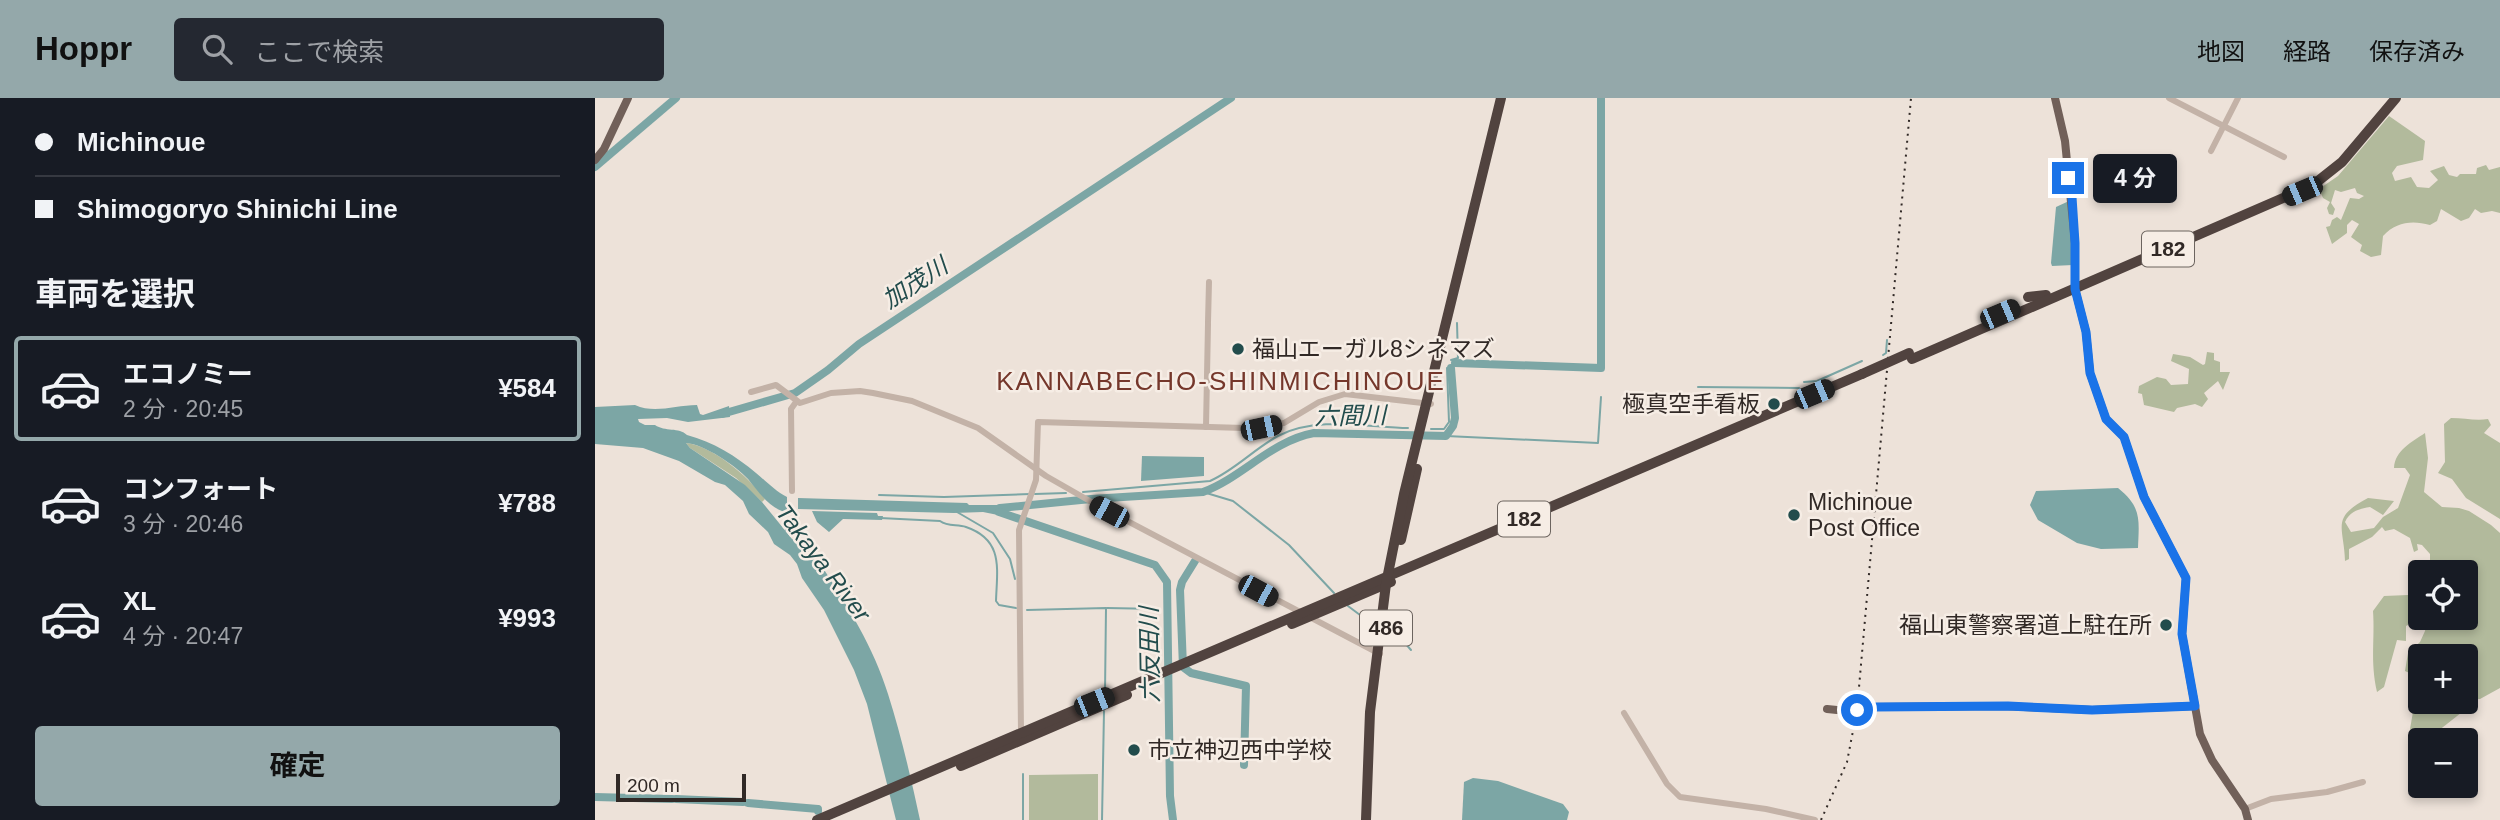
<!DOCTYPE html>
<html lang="ja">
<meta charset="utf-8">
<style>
:root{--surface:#171b24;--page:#242831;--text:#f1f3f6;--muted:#9ea1a6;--line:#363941;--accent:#94a8aa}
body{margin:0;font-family:Arial,"Noto Sans JP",sans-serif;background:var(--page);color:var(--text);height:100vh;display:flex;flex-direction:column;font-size:26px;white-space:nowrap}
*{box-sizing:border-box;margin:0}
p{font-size:23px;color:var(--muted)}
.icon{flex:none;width:38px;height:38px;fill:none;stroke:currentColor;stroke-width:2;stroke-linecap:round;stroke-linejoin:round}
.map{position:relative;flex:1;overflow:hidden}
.side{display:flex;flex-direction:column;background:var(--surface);width:595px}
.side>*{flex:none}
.hud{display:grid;align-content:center;height:154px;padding:0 35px;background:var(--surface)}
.fabs{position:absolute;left:1813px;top:462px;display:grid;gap:14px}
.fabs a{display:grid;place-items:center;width:70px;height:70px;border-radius:7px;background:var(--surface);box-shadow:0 4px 10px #0003;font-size:35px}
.scale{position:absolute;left:21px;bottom:18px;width:130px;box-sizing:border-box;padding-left:7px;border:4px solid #312926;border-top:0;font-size:19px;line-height:24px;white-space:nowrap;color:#312926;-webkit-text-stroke:5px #f6ede5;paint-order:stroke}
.end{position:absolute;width:32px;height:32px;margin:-16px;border:9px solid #1a73e8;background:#fff;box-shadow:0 0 0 4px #fff}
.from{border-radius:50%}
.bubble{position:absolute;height:49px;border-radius:7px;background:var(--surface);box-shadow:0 4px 10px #0003;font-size:23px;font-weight:700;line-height:49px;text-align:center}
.car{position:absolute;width:21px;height:42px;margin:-21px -10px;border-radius:9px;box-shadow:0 0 5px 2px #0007;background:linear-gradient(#222 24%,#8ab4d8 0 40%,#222 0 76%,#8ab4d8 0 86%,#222 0)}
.hud b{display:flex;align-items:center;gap:24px;height:66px;font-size:26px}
.hud b+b{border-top:2px solid var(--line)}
.hud i{width:18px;height:18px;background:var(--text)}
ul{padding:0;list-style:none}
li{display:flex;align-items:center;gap:21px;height:105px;margin:0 14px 10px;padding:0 21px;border:4px solid transparent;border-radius:7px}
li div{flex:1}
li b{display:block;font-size:26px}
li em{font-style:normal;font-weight:700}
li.selected{border-color:var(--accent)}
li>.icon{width:63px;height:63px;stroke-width:1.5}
h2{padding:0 35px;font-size:32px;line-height:84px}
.action{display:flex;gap:14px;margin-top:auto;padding:14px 35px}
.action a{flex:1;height:80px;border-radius:7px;background:var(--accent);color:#111;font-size:28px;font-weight:700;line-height:80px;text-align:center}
header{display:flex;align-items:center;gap:42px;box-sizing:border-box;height:98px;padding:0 35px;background:var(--accent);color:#111}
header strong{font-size:33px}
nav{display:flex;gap:38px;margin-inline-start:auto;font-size:24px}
.search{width:490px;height:63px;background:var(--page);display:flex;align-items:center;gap:18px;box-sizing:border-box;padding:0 24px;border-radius:7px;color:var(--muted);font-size:26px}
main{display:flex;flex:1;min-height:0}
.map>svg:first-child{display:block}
.green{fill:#b2ba9c}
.water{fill:#7ca6a5}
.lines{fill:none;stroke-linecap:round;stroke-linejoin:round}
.stream{stroke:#7ca6a5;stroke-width:2}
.river{stroke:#7ca6a5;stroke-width:8}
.minor{stroke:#c3b2a7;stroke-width:6}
.major{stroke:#716059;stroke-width:8}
.highway{stroke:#51433f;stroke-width:10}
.rail{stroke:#312926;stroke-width:2;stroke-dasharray:2 5;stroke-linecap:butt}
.highway-bridge{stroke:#51433f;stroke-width:10}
.route{stroke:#1a73e8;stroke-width:9}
.poi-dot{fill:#224c4c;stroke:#f6ede5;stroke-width:2.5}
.labels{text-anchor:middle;stroke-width:5;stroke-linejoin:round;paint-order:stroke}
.shield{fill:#f6ede5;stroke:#6c645f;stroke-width:2}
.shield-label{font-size:21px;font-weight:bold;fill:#312926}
.poi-label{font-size:23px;fill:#312926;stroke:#f6ede5;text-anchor:start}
.water-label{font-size:24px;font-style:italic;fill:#224c4c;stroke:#f6ede5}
.quarter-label{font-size:26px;letter-spacing:2px;fill:#75372b;stroke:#f6ede5}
</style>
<header>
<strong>Hoppr</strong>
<div class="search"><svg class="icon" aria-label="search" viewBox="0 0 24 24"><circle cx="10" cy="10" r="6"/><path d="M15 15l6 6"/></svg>ここで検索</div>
<nav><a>地図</a><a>経路</a><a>保存済み</a></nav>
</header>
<main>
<section class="side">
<div class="hud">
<b><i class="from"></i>Michinoue</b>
<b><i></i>Shimogoryo Shinichi Line</b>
</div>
<h2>車両を選択</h2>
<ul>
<li class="selected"><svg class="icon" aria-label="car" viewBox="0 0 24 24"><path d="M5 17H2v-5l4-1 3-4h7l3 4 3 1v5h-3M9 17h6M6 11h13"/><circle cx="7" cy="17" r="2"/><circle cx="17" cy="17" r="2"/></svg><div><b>エコノミー</b><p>2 分 · 20:45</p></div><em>¥584</em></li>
<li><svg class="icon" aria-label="car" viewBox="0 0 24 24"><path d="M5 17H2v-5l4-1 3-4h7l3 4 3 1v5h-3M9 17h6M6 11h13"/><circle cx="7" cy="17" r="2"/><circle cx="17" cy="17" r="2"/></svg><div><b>コンフォート</b><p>3 分 · 20:46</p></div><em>¥788</em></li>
<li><svg class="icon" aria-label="car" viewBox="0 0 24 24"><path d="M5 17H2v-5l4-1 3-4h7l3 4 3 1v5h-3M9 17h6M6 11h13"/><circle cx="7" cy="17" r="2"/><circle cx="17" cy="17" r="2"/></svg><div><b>XL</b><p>4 分 · 20:47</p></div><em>¥993</em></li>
</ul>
<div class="action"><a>確定</a></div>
</section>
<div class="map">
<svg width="1905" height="722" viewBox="0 0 1905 722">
<rect width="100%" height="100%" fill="#ede2d9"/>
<g class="green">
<path d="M1794 18 1830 43 1828 62 1802 68 1797 75 1800 83 1816 79 1822 89 1834 90 1843 82 1835 73 1849 68 1854 77 1862 79 1865 76H1881L1882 70 1891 67 1894 72 1905 69V115L1897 113 1886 115 1880 111 1874 120 1866 123 1846 111 1842 123 1835 127C1817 122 1801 124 1788 138L1786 157 1776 159 1765 153 1767 147 1756 139 1764 126 1757 122 1752 127V135L1737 146 1731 129 1735 128 1737 122 1742 119 1746 122 1755 100 1764 101 1769 98 1762 95 1760 90 1746 94 1740 92 1736 105 1740 111 1738 117 1734 116 1732 110 1735 104 1728 100 1724 91 1743 78Z"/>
<polygon points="1612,254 1619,255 1619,262 1625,264 1625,274 1635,274 1628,292 1623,283 1609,295 1613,301 1607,309 1600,306 1582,310 1579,314 1549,307 1547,296 1543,295 1544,288 1562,279 1571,281 1576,287 1593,286 1594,271 1576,263 1578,256 1595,259 1608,267 1610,266"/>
<path d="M1856 320C1869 320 1881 323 1893 321L1896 327 1889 335 1905 345V421L1871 400 1857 381 1843 375 1850 364 1849 326Z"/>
<path d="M1830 335 1833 360 1829 394 1847 409 1864 410 1874 413 1896 427 1905 435V590L1885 601 1871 602V558H1825V583L1823 579 1810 573 1813 555 1825 544 1830 533 1832 520H1861L1863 525 1871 521V512L1876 506 1871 500V474H1834L1830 467 1835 463V456L1827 447 1822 446 1823 452 1819 454 1815 440 1799 431 1790 433 1787 429 1777 439 1754 451V461L1750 463C1749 428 1735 420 1773 400L1799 403 1788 417 1775 409C1764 411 1755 413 1750 424L1756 434 1779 430 1788 419 1803 410 1815 377 1810 370H1799C1800 352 1817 344 1830 335Z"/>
<path d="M91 345C118 348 154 379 170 401L167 404 141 380 95 350Z"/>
<path d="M1813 497 1819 516 1818 524 1811 528V543L1802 542 1789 589 1782 594C1775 563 1780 542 1778 513L1789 498Z"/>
<polygon points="1825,594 1825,604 1869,604 1871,611 1843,633 1824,640 1815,631 1819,608"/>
<polygon points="503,676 503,722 434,722 434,677"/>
</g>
<g class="water">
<polygon points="1474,103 1478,167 1457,168 1456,165 1461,109"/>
<path d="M40 307C60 316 80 307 102 307L105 316 108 317 134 308 135 319 93 324 72 320 43 321 44 324 50 327H60C70 334 84 329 92 337 118 344 141 358 161 375 172 384 180 393 192 399V412L190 414C174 410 163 393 153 381 141 368 109 346 91 345L95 350 150 387 167 404 197 441 209 445 221 462 227 460 229 463 226 467C252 507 279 550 293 596 306 637 316 680 325 722H301L272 606 259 572 229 512 207 480 202 466 195 457 179 446 173 434 154 416 148 403 130 387 120 384 84 363 48 350 0 346V309Z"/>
<polygon points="547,358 609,359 609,378 546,383"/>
<path d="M1523 390C1547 409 1544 422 1543 450L1506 451 1482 445 1443 422 1435 407 1441 393Z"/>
<polygon points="203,400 372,405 374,407 413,407 413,419 388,414 359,415 203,411"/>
<polygon points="217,413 282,415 283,418 288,418 287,422 248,421 234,434 222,424"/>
<polygon points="878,680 903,683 968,706 974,714 972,722 867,722 869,684"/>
</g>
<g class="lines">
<g class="stream">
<polyline points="1288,257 1291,255 1292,242"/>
<polyline points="856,262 863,260 862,225"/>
<polyline points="1209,284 1222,283 1267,263"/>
<polyline points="1103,289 1204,290"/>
<polyline points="836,331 849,331 854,324 852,270"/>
<polyline points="851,338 1003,345 1006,299"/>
<path d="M488 394 615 383C640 372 659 351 683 338 721 318 772 329 813 330"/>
<polyline points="608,394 638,403 694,447 739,495"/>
<polyline points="440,396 471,395"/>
<polyline points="284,397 349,399 435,396"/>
<polyline points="362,414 398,435 415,461 420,481"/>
<path d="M285 420 345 423C353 429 362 426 371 429 409 442 402 471 401 503L404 507 421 510"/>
<polyline points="191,432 202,426"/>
<polyline points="753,508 773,523"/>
<polyline points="512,510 564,511"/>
<polyline points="432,512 511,510 510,594"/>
<polyline points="584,512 586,512"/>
<polyline points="794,536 810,545 816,552"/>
<polyline points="428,722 428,676"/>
<polyline points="507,722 509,613"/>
</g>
<g class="river">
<polyline points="0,69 81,0"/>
<polyline points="860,265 1006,270 1006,0"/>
<polyline points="127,316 200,295 233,272 264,246 636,0"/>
<path d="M405 410 496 401 608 394C648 379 676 343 719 335L851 338 858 328 860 320 856 270"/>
<polyline points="404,414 560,467 572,484 575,698 578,722"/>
<polyline points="600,463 587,484 585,492 588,569 596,575 651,588 649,667"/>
<polyline points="0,699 77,701"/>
<polyline points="81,701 148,704"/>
<polyline points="153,705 223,711 223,713"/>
</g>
<g class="minor">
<polyline points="1574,0 1689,59"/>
<polyline points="1616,53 1643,0"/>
<polyline points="613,224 614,184"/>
<polyline points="156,294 181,287 205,305 236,295 265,293 278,295 317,303 383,330 451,378 500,406 785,556"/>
<polyline points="611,329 613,226"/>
<polyline points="197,393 196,311 201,304"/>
<polyline points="1029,615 1072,686 1085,699 1171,711 1220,722"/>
<polyline points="426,635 424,432 441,382 443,324 649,330 689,325 724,304 750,296 836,306"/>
<polyline points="1650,711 1676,701 1732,694 1768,684"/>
</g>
<g class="major">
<polyline points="1460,0 1470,43 1480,145 1480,191 1491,234 1495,275 1511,321 1529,339 1549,399 1591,480 1587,536 1605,636 1617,662 1650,711 1653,722"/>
<polyline points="0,62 9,51 33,0"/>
<polyline points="1232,611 1252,613 1279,609 1408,608 1497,612 1600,608"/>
</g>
<g class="highway">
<polyline points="1433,199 1451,197"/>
<polyline points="1317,261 1718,87 1747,64 1801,0"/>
<polyline points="806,442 822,371"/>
<polyline points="697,526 796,484"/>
<polyline points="366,668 532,597"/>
<polyline points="222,722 1267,276"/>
<polyline points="771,722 775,614 791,486 809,396 906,0"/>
</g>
<polyline class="rail" points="1226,722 1252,664 1262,612 1316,0"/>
<polyline class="highway-bridge" points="1267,276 1314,255"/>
</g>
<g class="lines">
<polyline class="route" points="1262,612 1279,609 1413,608 1497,612 1600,608 1587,536 1591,480 1549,399 1529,339 1511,321 1495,275 1491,234 1480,191 1480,145 1477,99 1473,80"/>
</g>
<g class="poi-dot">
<circle cx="643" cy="251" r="7"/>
<circle cx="1179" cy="306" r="7"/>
<circle cx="1199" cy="417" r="7"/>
<circle cx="1571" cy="527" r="7"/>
<circle cx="539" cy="652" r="7"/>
</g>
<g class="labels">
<g class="shield">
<rect x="1547" y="133.5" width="52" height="35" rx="5"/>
<rect x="903" y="403.5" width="52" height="35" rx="5"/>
<rect x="765" y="512.5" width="52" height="35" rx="5"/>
</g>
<g class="shield-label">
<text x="1573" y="158">182</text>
<text x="929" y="428">182</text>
<text x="791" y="537">486</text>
</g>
<g class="poi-label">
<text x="657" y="259">福山エーガル8シネマズ</text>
<text x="1165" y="314" text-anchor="end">極真空手看板</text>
<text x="1213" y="412">Michinoue<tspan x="1213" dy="26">Post Office</tspan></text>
<text x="1557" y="535" text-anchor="end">福山東警察署道上駐在所</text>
<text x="553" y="660">市立神辺西中学校</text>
</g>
<g class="water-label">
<text transform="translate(320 185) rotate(-33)" y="8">加茂川</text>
<text transform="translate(755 318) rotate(-1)" y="8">六間川</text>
<text transform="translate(228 465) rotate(53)" y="8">Takaya River</text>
<text transform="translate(555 557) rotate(-91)" y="8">六反田川</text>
</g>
<g class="quarter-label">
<text x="626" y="292">KANNABECHO-SHINMICHINOUE</text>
</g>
</g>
</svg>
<div class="fabs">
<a><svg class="icon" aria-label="locate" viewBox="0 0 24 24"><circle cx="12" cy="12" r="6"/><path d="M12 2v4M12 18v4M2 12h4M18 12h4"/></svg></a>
<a>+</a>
<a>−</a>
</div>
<div class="scale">200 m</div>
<i class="end from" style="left:1262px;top:612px"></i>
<i class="end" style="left:1473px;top:80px"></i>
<div class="bubble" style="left:1498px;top:56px;width:84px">4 分</div>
<i class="car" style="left:1707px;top:93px;rotate:247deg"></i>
<i class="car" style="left:1405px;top:216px;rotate:67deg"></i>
<i class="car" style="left:1219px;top:296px;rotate:67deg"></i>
<i class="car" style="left:666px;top:330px;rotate:78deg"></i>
<i class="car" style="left:514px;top:414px;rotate:298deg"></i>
<i class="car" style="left:663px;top:493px;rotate:118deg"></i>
<i class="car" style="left:499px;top:604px;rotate:68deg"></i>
</div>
</main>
